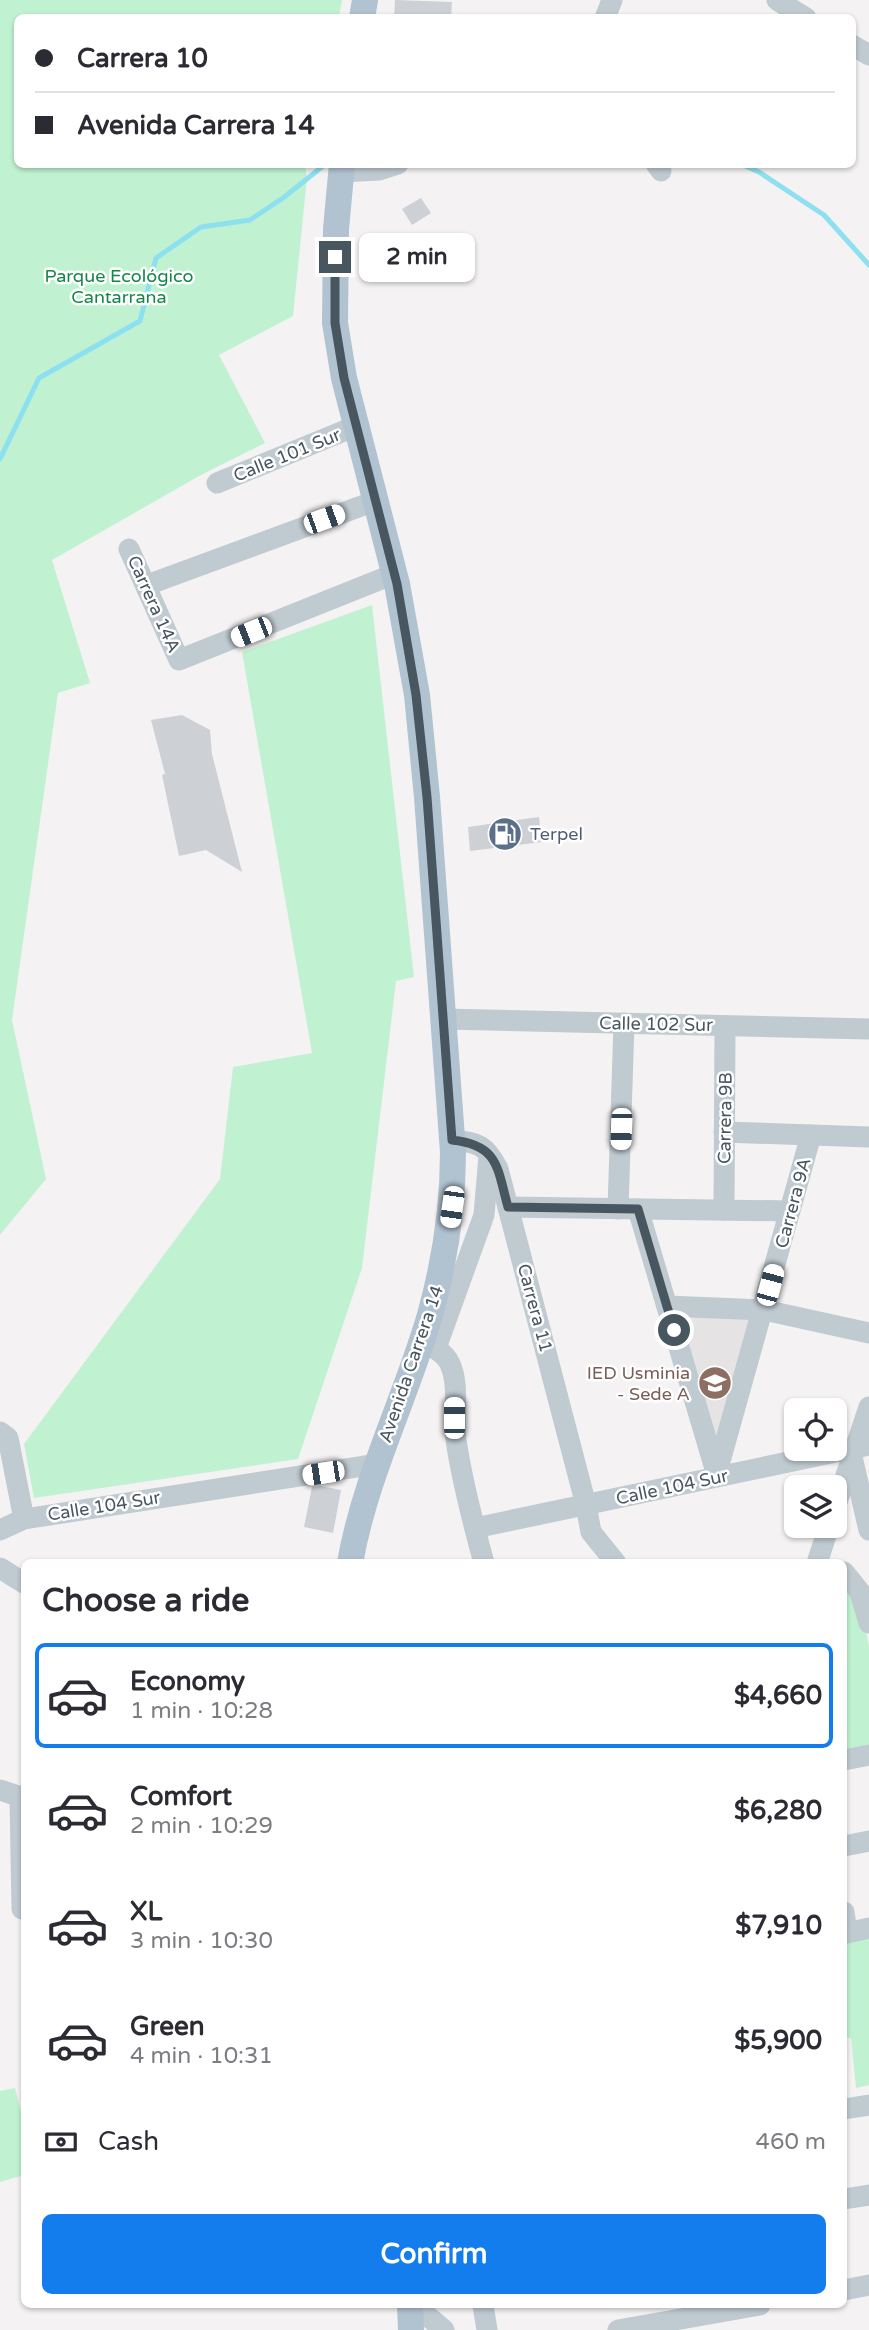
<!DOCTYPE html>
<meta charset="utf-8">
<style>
:root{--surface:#fff;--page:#f7f7f7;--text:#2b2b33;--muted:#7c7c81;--line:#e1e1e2;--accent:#137ded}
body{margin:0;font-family:"Varela Round",sans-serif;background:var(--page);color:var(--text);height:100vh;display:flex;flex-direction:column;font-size:26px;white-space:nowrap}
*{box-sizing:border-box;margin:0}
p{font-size:23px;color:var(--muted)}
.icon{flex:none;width:38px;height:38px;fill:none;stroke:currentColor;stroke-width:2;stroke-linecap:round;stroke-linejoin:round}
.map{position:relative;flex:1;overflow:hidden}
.panel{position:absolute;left:21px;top:1559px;width:826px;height:749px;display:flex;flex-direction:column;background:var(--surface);border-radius:10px;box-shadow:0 2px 5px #0004}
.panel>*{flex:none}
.banner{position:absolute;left:14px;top:14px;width:842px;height:154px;border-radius:10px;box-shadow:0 2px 5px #0004;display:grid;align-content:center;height:154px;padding:0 21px;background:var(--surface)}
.buttons{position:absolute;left:784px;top:1398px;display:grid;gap:14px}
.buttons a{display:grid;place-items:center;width:63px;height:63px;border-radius:10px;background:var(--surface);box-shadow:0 2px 5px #0004;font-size:35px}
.end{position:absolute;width:32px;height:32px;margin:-16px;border:9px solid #485660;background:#fff;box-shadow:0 0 0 4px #fff}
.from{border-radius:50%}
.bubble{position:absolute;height:49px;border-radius:10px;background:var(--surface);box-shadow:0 2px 5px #0004;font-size:23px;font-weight:700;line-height:49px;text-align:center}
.car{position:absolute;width:21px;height:42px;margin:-21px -10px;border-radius:9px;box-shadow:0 0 5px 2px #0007;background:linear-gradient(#fff 24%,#345 0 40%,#fff 0 76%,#345 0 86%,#fff 0)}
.banner b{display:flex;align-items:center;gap:24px;height:66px;font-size:26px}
.banner b+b{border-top:2px solid var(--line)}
.banner i{width:18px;height:18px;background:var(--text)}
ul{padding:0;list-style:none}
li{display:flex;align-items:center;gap:21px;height:105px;margin:0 14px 10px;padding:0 7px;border:4px solid transparent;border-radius:10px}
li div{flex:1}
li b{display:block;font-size:26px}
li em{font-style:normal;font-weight:700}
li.selected{border-color:var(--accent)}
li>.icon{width:63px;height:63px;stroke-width:1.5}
h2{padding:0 21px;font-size:32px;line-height:84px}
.pay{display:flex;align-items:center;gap:18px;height:77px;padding:0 21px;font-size:26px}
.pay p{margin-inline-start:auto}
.primary-button{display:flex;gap:14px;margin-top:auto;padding:14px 21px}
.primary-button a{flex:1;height:80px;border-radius:10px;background:var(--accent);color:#fff;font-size:28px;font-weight:700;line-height:80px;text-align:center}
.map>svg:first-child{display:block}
.education{fill:#e5e3e4}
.green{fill:#c0f2d1}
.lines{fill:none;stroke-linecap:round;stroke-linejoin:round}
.stream{stroke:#8ce0f0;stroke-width:5}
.building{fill:#cdd1d6}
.minor{stroke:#bfcad1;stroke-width:21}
.major{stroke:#b1c2d1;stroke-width:26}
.route{stroke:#485660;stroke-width:9}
.labels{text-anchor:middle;stroke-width:5;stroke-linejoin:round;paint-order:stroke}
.park-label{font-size:18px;fill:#148748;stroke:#fff}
.street-label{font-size:18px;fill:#485660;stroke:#fff}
.service-label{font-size:18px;fill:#4e5e75;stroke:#fff;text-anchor:start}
.education-label{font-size:18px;fill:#785e54;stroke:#fff;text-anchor:end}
</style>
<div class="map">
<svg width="869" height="2330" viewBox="0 0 869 2330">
<rect width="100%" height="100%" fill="#f4f2f2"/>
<polygon class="education" points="675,1311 751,1317 717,1449"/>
<g class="green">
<polygon points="0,0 342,0 339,17 18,18 18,164 305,164 307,178 293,316 219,355 265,443 199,476 52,560 90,683 58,693 12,1020 46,1179 0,1235"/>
<polygon points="372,605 414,977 396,981 362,1268 298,1459 34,1498 24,1444 220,1179 233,1067 312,1053 242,652"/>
<polygon points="844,1583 861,1607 869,1646 869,1745 844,1749"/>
<polygon points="869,1936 869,2085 856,2088 851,2038 844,2038 844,1940"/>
<polygon points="15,2088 24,2124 24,2175 0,2182 0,2091"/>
</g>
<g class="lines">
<g class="stream">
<polyline points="741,164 759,172 824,215 869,265"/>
<polyline points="0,459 39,378 140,321 156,258 201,227 250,220 283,198 323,166"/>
</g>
</g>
<g class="building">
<polygon points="395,0 452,2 451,18 394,18"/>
<polygon points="421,198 431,213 412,225 402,209"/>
<polygon points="182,715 210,730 212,754 242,872 206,850 179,856 162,775 165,774 151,720"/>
<polygon points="539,817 542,842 470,851 468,827"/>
<polygon points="321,1486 341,1490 333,1533 304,1527 312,1487"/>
</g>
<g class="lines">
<g class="minor">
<polyline points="777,0 806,18"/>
<polyline points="605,18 612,0"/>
<polyline points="852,45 869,55"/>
<polyline points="656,164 661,171"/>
<polyline points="341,172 379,170 398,164"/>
<polyline points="217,483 356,426"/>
<polyline points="129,549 179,660 394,574"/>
<polyline points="147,585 375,501"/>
<polyline points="443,1019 869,1029"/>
<polyline points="724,1132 869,1137"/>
<path d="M452 1140C478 1142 486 1145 498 1169L586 1505 591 1532 616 1563"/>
<polyline points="508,1207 790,1211"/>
<polyline points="618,1209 624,1023"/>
<polyline points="638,1209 716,1472"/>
<polyline points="724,1210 725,1026"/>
<polyline points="667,1306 764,1310 869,1333"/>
<path d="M420 1343C432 1347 444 1351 450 1364 460 1386 453 1416 456 1440 462 1481 473 1523 484 1563"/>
<polyline points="436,1348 484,1215 489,1156"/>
<polyline points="0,1432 8,1438 24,1519"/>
<polyline points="852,1457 869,1530"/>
<polyline points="717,1472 811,1135"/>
<polyline points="835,1508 869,1407"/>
<polyline points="475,1528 869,1445"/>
<polyline points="0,1530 24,1519 377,1464"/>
<polyline points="817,1563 829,1526"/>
<polyline points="0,1568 24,1583"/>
<polyline points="844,1572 860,1592 869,1623"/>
<polyline points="844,1760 869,1755"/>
<polyline points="0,1790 24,1798"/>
<polyline points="20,1797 22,1909"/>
<polyline points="844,1846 869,1841"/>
<polyline points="844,1912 847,1933 869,1928"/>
<polyline points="844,2109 869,2105"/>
<polyline points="844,2199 869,2195"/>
<polyline points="844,2290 869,2285"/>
<polyline points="483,2305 487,2330"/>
<polyline points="410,2310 423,2312 444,2330"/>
<polyline points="618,2330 760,2305"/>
</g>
<g class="major">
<polyline points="362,18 365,0"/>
<path d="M342 164 336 229 335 323 344 378 397 584 417 695 427 797 453 1152C453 1208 445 1261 430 1315 406 1398 365 1477 350 1563"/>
<polyline points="410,2305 411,2330"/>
</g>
</g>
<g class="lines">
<path class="route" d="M335 257V323L344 378 397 584 416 695 427 797 452 1140C499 1145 497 1168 508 1207L638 1209 674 1330"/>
</g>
<defs>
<g id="fuel-disc" transform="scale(1.75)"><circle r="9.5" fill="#5c6f8a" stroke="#fff"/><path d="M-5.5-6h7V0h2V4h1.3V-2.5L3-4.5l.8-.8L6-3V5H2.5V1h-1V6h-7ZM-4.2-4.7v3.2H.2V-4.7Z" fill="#fff"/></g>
<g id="school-disc" transform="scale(1.75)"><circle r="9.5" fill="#8d6e63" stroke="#fff"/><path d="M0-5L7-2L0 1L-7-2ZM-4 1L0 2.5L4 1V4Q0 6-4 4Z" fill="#fff"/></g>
</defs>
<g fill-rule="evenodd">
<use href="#fuel-disc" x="505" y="834"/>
<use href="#school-disc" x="715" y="1383"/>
</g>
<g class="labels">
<g class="park-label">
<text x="119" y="282">Parque Ecológico<tspan x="119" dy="21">Cantarrana</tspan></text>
</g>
<g class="street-label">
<text transform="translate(287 455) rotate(-22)" y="6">Calle 101 Sur</text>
<text transform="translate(154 604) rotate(66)" y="6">Carrera 14A</text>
<text transform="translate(656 1024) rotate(1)" y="6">Calle 102 Sur</text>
<text transform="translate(725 1118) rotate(-89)" y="6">Carrera 9B</text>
<text transform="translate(793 1203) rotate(-75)" y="6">Carrera 9A</text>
<text transform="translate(535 1308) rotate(75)" y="6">Carrera 11</text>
<text transform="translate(411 1364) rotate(-71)" y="6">Avenida Carrera 14</text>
<text transform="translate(672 1487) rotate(-12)" y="6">Calle 104 Sur</text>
<text transform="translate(104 1506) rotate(-9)" y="6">Calle 104 Sur</text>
</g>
<g class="service-label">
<text x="530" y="840">Terpel</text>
</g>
<g class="education-label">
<text x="690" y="1379">IED Usminia<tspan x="690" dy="21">- Sede A</tspan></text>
</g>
</g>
</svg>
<div class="buttons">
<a><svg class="icon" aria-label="locate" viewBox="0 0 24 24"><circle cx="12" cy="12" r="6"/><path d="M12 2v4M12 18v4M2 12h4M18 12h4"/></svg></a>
<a><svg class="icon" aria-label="layers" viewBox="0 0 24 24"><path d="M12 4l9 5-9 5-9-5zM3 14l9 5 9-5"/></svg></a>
</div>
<i class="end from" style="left:674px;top:1330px"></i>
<i class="end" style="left:335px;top:257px"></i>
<div class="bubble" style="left:359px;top:233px;width:116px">2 min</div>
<i class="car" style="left:324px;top:519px;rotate:70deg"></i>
<i class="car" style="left:251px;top:632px;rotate:248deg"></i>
<i class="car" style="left:621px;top:1129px;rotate:182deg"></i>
<i class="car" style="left:452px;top:1207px;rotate:188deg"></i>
<i class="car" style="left:770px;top:1285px;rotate:15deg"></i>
<i class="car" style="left:454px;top:1418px;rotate:0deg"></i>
<i class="car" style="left:323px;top:1473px;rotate:261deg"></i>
<div class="banner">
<b><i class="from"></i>Carrera 10</b>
<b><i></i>Avenida Carrera 14</b>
</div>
<section class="panel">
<h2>Choose a ride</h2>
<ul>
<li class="selected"><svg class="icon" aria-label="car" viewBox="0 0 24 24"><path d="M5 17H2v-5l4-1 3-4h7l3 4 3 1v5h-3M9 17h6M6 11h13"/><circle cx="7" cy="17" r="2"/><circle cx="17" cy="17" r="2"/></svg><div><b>Economy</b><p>1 min · 10:28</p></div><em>$4,660</em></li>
<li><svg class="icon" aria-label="car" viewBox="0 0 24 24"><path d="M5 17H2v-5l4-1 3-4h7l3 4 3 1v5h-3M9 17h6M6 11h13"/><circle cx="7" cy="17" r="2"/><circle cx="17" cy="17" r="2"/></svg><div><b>Comfort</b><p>2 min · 10:29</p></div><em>$6,280</em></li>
<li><svg class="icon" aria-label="car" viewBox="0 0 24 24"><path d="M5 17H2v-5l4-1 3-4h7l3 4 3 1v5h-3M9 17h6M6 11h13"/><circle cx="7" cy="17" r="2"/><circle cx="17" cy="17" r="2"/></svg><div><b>XL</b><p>3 min · 10:30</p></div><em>$7,910</em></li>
<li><svg class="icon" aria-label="car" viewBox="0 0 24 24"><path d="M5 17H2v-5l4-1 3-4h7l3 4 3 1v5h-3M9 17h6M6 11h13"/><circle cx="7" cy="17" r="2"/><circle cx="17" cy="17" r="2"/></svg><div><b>Green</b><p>4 min · 10:31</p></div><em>$5,900</em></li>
</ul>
<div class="pay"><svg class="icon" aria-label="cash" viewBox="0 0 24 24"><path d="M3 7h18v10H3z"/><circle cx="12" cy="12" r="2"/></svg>Cash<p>460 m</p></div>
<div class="primary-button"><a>Confirm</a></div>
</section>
</div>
